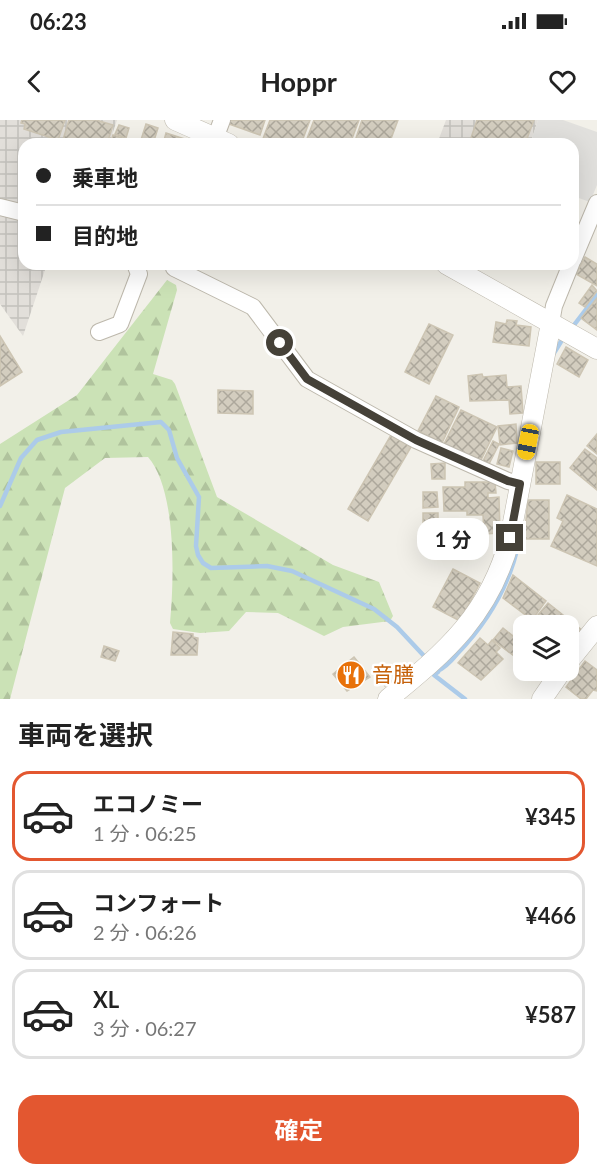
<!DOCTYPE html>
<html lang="ja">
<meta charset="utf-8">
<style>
:root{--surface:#fff;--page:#f6f6f6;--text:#222;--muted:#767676;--line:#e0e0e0;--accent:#e35730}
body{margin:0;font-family:Lato,"Noto Sans JP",sans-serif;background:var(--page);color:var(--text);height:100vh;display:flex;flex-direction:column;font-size:22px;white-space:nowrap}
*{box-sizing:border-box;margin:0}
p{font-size:20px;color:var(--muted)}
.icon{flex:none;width:33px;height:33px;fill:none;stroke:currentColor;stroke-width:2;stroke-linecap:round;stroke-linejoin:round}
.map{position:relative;height:579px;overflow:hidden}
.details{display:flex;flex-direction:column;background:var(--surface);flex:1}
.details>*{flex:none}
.top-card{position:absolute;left:18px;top:18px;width:561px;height:132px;border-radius:18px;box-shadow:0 6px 24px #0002;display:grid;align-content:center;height:132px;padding:0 18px;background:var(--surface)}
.buttons{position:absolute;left:513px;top:495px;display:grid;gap:12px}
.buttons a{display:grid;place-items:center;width:66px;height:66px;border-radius:12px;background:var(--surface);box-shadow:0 6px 24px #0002;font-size:30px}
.end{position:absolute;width:27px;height:27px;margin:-14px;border:8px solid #454138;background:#fff;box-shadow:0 0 0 3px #fff}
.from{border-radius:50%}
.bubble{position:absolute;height:42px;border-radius:18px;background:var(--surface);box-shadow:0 6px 24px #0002;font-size:20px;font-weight:700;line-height:42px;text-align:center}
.car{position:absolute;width:18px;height:36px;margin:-18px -9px;border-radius:8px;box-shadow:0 0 4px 2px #0007;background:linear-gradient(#f5c518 24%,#345 0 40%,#f5c518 0 76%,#345 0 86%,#f5c518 0)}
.top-card b{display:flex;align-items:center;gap:21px;height:57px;font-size:22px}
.top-card b+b{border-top:2px solid var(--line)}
.top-card i{width:15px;height:15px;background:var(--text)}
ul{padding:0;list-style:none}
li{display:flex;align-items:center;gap:18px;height:90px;margin:0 12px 9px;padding:0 6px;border:3px solid var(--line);border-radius:18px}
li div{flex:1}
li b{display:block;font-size:22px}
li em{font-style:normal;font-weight:700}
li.on{border-color:var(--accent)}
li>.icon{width:54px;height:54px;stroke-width:1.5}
h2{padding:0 18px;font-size:27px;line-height:72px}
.action{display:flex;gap:12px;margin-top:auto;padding:12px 18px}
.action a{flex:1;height:69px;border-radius:18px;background:var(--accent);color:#fff;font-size:24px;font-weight:700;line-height:69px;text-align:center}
.status{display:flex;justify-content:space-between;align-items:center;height:42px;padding:0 30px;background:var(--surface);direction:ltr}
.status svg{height:16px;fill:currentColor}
header{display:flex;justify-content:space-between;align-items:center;height:78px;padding:0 18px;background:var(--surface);font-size:27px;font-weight:700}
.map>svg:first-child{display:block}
.industrial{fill:url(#industrial-grid)}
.forest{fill:url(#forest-firs)}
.parking{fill:#e1e0dd}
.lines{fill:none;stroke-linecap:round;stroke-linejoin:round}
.stream{stroke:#accbe9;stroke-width:4.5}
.building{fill:url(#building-cross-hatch);stroke:#cdc5b3;stroke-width:1.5}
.minor-casing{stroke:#bdb8ac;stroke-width:18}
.tertiary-casing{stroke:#bdb8ac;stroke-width:21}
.minor{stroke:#fff;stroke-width:16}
.tertiary{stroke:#fff;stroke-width:20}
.route{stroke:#454138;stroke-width:8}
.labels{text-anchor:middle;stroke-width:5;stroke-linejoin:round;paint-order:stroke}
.food-label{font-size:21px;fill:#c56008;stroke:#fff;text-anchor:start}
</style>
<div class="status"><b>06:23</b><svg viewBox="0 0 49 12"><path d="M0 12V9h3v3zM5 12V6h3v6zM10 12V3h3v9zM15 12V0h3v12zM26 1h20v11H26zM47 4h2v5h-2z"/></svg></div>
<header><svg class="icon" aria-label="back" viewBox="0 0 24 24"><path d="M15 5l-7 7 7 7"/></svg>Hoppr<svg class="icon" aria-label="heart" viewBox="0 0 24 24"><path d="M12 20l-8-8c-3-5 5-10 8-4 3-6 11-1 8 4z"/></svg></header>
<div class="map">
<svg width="597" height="579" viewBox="0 0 597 579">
<defs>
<pattern id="industrial-grid" width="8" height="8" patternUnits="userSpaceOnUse" patternTransform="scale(1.5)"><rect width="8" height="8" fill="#e2dfda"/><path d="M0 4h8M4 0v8" fill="none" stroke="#c3c1bc"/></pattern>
<pattern id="forest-firs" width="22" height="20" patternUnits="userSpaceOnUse" patternTransform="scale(1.5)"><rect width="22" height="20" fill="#cbe2b6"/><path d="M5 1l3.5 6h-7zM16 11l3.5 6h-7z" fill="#b0c39d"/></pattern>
<pattern id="building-cross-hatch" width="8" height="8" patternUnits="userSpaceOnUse" patternTransform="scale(1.5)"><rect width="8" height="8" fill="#d3cdbf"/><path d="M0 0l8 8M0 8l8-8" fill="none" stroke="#ada89c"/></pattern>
</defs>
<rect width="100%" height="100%" fill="#f2f0e9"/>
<g class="industrial">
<polygon points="0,0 117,0 109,24 24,24 24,86 0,80"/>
<polygon points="446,0 538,0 530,24 437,24"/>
<polygon points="0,94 24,100 24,144 47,144 23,216 0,184"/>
</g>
<path class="forest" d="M167 160 176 165 177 170 153 254 172 260 175 264 217 377 333 445 379 462 393 496 390 501 343 507 324 516 278 493 246 492 229 511 200 513 173 509 170 503C174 461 177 370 148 337L105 338 65 368 10 579H0V324L77 275Z"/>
<polygon class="parking" points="538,0 563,0 597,12 597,65 590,82 573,76 573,24 530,24"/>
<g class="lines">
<g class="stream">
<polyline points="574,205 597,175"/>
<polyline points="554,233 562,220"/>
<polyline points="0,386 21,338 37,320 61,312 161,302 169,310 177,338 199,377 196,426 198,435 203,443 211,448 267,446 292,451 374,489 397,507 425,537"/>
<path d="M437 551C443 549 452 540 457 534 489 501 510 465 519 421"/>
<polyline points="438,552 434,555 465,579"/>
</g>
</g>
<g class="building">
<polygon points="22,0 65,0 58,20 24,9 25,4 21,3"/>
<polygon points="69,0 96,0 113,5 107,24 62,23"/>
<polygon points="230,0 265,0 260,15 229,4"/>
<polygon points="270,0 310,0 301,24 261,24"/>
<polygon points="314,0 359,0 350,24 305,24"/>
<polygon points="362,0 398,0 389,24 354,24"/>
<polygon points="477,0 534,0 525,24 469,24"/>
<polygon points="146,4 158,8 153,24 140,23"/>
<polygon points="119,5 129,8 126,18 115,14"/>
<polygon points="166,13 191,21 192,17 206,24 163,24"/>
<polygon points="113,15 141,24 110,24"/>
<polygon points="585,137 597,144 597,166 576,154"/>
<polygon points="592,165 597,171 585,187 579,183"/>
<polygon points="597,178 597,210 581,198"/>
<polygon points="507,200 517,201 516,205 531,207 529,226 493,222 496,202 506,204"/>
<polygon points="429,204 453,215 429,264 405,252"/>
<polygon points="0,216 22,252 0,266"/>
<polygon points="566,227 588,240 579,257 557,244"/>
<polygon points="482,254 483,257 506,255 507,267 521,266 523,293 510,294 509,280 470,281 468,256"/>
<polygon points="218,270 253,271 253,294 218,293"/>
<polygon points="436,276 459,287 442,323 418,311"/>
<polygon points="461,290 497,307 481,340 444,324"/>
<polygon points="516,304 517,323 500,325 498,306"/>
<polygon points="597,314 597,334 587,326"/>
<polygon points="391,315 411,327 368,401 348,389"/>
<polygon points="493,321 499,324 489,344 483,341"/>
<polygon points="501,328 513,331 509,347 497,344"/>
<polygon points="585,329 597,338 597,370 570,348"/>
<rect x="536" y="342" width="24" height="22"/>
<polygon points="445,343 445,359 432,359 431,344"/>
<polygon points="465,362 495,362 496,373 488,373 488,378 499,377 500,413 484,414 483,395 467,395 467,391 444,391 443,367 465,367"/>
<polygon points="423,372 437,372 438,387 423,388"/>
<polygon points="567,375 597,389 597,446 551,426 563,401 557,398"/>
<polygon points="528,380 549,380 549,419 524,419"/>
<rect x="423" y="393" width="15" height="15"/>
<polygon points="453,449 480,463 460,501 433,487"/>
<polygon points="513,455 546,481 532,500 503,478"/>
<polygon points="548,483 582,510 568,526 568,506 539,506 533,501"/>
<polygon points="503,508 523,524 514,536 493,520"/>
<polygon points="173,512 193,514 193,517 198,518 197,535 171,535"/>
<polygon points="480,518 488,525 492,520 500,528 496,532 503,539 481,560 458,543"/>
<polygon points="104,526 119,531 115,541 101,537"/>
<polygon points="354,537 370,557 347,571 333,554"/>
<polygon points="585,541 597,550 597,571 593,570 586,579 581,579 566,567"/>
<polygon points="379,547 392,562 385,566 373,551"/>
</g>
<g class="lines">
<g class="minor-casing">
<g id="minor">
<polyline points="213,24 222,0"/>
<polyline points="0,87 24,93"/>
<polyline points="573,140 597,83"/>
<polyline points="175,144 174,148 253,187 307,259 416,320 508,361 520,364"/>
<polyline points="551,203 554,186 571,144"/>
<polyline points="99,212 120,204 139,154 135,144"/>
</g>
</g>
<g class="tertiary-casing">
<g id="tertiary">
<polyline points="175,0 229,24"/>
<polyline points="446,144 597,229"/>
<polyline points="568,542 597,506"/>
<path d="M388 579C447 531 490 494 510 418L551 203"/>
<polyline points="542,579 562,550"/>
</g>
</g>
<use href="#minor" class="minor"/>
<use href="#tertiary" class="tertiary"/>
</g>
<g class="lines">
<polyline class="route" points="280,223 307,259 416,320 508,361 520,364 510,418"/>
</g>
<defs>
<g id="restaurant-disc" transform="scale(1.5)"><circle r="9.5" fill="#e8710a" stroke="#fff"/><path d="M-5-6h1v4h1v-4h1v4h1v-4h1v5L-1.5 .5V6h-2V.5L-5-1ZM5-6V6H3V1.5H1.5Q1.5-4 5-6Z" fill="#fff"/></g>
</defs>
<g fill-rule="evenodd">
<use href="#restaurant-disc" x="351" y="555"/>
</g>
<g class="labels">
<g class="food-label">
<text x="372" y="562">音膳</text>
</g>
</g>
</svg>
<div class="buttons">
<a><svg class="icon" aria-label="layers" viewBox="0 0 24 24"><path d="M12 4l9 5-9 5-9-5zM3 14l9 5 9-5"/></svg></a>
</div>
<i class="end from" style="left:280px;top:223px"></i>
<i class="end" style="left:510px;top:418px"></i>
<div class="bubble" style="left:417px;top:398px;width:72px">1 分</div>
<i class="car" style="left:528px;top:322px;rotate:191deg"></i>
<div class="top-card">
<b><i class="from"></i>乗車地</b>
<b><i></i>目的地</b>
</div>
</div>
<section class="details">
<h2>車両を選択</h2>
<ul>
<li class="on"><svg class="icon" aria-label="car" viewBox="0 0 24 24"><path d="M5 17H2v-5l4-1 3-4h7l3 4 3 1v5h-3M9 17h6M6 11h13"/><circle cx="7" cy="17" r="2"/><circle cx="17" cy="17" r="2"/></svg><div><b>エコノミー</b><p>1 分 · 06:25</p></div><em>¥345</em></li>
<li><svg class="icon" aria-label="car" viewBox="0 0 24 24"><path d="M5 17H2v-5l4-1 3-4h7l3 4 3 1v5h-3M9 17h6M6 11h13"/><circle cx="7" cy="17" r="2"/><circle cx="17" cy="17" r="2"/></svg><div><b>コンフォート</b><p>2 分 · 06:26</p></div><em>¥466</em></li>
<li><svg class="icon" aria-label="car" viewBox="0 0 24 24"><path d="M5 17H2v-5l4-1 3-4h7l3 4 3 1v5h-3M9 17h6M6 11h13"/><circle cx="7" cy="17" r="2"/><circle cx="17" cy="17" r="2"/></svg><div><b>XL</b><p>3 分 · 06:27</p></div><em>¥587</em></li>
</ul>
<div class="action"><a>確定</a></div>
</section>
